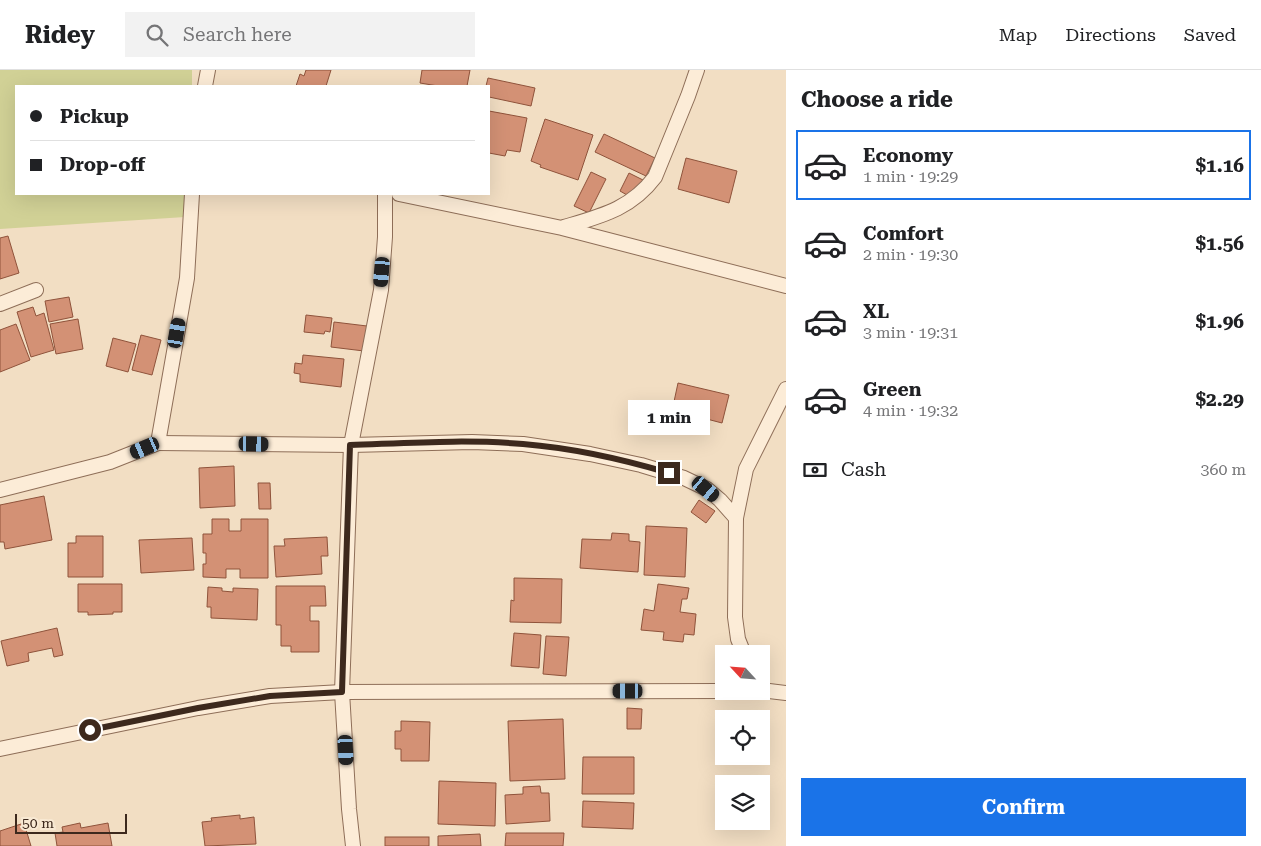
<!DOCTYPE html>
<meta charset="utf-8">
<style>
:root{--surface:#fff;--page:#f2f2f2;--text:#202124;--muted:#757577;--line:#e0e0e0;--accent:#1a73e8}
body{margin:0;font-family:"Roboto Serif",serif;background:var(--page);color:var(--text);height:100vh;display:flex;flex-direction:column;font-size:19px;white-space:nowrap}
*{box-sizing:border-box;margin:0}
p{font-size:16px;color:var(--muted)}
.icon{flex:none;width:28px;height:28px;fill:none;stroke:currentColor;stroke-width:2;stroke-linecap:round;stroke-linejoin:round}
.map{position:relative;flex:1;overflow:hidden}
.drawer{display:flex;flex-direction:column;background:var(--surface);width:475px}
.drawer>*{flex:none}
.guide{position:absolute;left:15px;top:15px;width:475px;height:110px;border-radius:0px;box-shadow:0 5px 20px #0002;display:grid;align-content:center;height:110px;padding:0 15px;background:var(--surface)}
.needle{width:32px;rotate:296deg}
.fabs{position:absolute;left:715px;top:575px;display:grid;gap:10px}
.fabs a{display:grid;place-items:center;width:55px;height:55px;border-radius:0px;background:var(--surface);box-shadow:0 5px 20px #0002;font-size:25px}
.scale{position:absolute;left:15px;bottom:12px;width:112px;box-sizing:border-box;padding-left:5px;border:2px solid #3d291d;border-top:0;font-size:14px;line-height:18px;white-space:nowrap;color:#3d291d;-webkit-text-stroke:4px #f8e9d3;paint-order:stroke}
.end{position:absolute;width:22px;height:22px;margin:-11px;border:6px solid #3d291d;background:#fff;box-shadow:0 0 0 2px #fff}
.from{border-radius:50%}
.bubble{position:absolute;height:35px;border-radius:0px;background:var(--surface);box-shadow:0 5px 20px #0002;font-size:16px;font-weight:700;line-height:35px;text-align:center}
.car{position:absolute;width:15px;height:30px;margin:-15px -8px;border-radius:6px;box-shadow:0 0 4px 1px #0007;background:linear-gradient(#222 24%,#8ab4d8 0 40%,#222 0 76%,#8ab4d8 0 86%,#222 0)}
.guide b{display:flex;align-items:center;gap:18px;height:48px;font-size:19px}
.guide b+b{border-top:1px solid var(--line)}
.guide i{width:12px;height:12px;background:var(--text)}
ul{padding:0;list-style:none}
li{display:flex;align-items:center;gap:15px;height:70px;margin:0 10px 8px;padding:0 5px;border:2px solid transparent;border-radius:0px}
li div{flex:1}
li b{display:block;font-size:19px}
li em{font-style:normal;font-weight:700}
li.on{border-color:var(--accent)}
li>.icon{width:45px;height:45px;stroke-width:1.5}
h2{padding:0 15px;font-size:22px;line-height:60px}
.pay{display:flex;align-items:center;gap:12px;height:55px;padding:0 15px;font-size:19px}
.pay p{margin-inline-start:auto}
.cta{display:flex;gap:10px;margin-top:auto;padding:10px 15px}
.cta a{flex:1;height:58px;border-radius:0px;background:var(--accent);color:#fff;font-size:20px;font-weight:700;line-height:58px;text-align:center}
header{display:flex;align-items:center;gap:30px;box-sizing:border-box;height:70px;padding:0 25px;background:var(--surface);border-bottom:1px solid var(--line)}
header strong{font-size:24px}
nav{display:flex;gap:28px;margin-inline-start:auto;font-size:18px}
.search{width:350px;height:45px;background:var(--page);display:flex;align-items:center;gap:12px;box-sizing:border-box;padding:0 18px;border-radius:0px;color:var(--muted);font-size:19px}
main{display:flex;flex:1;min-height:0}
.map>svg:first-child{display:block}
.green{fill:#d1d196}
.building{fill:#d39175;stroke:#8f533b}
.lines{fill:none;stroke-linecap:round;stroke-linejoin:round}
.minor-casing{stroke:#8e6e58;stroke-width:16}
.minor{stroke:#fcecd7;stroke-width:14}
.route{stroke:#3d291d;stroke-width:6}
</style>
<header>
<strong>Ridey</strong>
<div class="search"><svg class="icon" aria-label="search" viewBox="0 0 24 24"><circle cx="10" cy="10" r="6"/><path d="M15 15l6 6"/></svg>Search here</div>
<nav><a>Map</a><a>Directions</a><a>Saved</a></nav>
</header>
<main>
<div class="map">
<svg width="786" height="776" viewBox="0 0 786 776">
<rect width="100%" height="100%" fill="#f2dec3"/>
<polygon class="green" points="0,0 192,0 192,16 16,16 16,124 186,124 185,147 0,159"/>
<g class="building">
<polygon points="306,0 331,0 326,16 296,16 300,4 304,6"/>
<polygon points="422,0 470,0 467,16 438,16 420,13"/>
<polygon points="488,8 535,18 531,36 489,27 489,16 486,16"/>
<polygon points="489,41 527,48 520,82 507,80 505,86 489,83"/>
<polygon points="545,49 593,65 578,110 540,97 541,95 531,91"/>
<polygon points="604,64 655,88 646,106 595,82"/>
<polygon points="686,88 737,101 729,133 678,119"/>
<polygon points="591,102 606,109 589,143 574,136"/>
<polygon points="629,103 643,110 634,129 620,121"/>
<polygon points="8,166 19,203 0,209 0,168"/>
<polygon points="69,227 73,247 49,252 45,231"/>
<polygon points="33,237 36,246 44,243 54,280 31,287 17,242"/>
<polygon points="306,245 332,248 330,262 325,261 324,264 304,262"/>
<polygon points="78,249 83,279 56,284 50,254"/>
<polygon points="334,252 367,256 364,281 331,277"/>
<polygon points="16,254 30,290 0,302 0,260"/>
<polygon points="141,265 161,270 152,305 132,300"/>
<polygon points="113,268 136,274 128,302 106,296"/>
<polygon points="303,285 344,289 341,317 300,312 300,304 294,303 295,293 302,294"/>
<polygon points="678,313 729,325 722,353 703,348 700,360 688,357 691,346 672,341"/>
<polygon points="234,396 235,436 200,438 199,398"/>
<polygon points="258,413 270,413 271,439 259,439"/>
<polygon points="44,426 52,470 5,479 4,472 0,472 0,435"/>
<polygon points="699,430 715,441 706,453 691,442"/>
<polygon points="212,449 229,449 229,461 241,461 241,449 268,449 268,508 240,508 240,499 226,499 226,508 203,507 203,494 206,494 206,483 203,483 203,464 212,464"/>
<polygon points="646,456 687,458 685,507 644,505"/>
<polygon points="612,463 629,464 629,471 640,472 638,502 580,498 582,469 611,470"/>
<polygon points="76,466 103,466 103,507 68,507 68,473 76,473"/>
<polygon points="327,467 328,486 321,486 322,504 276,507 274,476 285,476 284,469"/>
<polygon points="192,468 194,500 141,503 139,470"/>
<polygon points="514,508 562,509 561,553 510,552 511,530 514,531"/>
<polygon points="78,514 122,514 122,542 113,542 113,544 88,545 88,542 78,542"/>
<polygon points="658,514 689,518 687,529 682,529 680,542 696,544 694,565 684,564 683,572 663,570 664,562 641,560 644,539 654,541"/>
<polygon points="276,516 325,516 326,536 310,536 310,551 319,551 319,582 291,582 291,576 281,576 281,555 276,555"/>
<polygon points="208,517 222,518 222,521 233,522 233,518 258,519 257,550 211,548 211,537 207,537"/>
<polygon points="57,558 63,585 54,587 52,578 28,583 29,591 7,596 1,571"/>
<polygon points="514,563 541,565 539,598 511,596"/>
<polygon points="546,566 569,567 566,606 543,604"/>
<polygon points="627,638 642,639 641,659 627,659"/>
<polygon points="563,649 565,709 510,711 508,651"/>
<polygon points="401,651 430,652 429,691 401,691 401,679 395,679 395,661 401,661"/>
<polygon points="583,687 634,687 634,724 582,724"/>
<polygon points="439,711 496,713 495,756 438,754"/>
<polygon points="540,716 541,723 549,723 550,751 506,754 505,725 523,724 523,717"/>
<polygon points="583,731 634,733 633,759 582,757"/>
<polygon points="240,745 240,749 254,747 256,774 205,776 202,752 212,751 211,748"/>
<polygon points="24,753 31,776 0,776 0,761"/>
<polygon points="80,753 81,758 108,753 112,776 57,776 55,763 63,762 62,757"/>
<polygon points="506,763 564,763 563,776 505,776"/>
<polygon points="480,764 481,776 438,776 438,766"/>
<rect x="385" y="767" width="44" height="9"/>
</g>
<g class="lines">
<g class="minor-casing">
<g id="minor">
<polyline points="205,16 208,0"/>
<polyline points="399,124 562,158 786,216"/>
<path d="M564 157C601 146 631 139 655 107L688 26 697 0"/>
<polyline points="0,234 36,220"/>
<polyline points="158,373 351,375 472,372 523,374 590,384 641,395 684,408 707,419 720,430 736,448 735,547 738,569 744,584"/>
<polyline points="0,420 110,392 158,373 187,208 192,124"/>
<polyline points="736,448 746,399 786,319"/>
<polyline points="761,620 786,623"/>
<polyline points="0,679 198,638 270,626 342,622 724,621"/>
<polyline points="353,776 349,739 342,622 351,375 381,220 385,167 385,124"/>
</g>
</g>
<use href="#minor" class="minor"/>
</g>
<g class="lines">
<path class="route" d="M90 660 198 638 270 626 342 622 350 375C408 373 466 369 523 374 572 378 622 389 669 403"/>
</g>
</svg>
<div class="fabs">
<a><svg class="needle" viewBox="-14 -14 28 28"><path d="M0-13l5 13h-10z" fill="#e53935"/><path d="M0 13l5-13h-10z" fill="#757577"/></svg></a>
<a><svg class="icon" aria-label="locate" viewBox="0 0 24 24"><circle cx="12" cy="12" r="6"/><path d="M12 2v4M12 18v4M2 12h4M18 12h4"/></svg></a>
<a><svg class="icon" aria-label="layers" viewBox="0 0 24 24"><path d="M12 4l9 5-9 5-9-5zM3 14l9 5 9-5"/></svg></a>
</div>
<div class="scale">50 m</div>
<i class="end from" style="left:90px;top:660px"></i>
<i class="end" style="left:669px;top:403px"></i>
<div class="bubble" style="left:628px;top:330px;width:82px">1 min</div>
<i class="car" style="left:382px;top:202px;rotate:185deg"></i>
<i class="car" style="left:177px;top:263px;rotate:10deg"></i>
<i class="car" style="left:254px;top:374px;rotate:91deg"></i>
<i class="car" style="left:145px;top:378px;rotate:247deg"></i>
<i class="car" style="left:706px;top:419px;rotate:130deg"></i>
<i class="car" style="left:628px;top:621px;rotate:270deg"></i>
<i class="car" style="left:346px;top:680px;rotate:177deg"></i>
<div class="guide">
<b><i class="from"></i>Pickup</b>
<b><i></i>Drop-off</b>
</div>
</div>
<section class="drawer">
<h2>Choose a ride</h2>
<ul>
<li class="on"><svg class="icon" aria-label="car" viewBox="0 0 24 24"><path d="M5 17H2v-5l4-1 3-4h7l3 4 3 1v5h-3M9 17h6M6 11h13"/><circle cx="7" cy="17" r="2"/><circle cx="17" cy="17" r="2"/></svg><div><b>Economy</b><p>1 min · 19:29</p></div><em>$1.16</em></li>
<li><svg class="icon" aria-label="car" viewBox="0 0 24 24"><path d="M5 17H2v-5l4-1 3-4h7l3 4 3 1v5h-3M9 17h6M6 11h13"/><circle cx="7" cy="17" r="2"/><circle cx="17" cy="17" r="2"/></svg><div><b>Comfort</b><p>2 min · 19:30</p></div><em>$1.56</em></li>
<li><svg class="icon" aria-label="car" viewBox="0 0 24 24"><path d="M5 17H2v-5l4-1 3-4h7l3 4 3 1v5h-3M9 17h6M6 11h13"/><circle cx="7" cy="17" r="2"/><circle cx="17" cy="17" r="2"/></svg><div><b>XL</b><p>3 min · 19:31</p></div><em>$1.96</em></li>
<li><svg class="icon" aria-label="car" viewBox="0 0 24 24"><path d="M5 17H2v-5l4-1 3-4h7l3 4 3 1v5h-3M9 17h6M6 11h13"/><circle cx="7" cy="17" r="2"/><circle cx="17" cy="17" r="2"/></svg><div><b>Green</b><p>4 min · 19:32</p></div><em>$2.29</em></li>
</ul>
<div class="pay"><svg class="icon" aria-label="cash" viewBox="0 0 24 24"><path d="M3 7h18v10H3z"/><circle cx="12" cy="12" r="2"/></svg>Cash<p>360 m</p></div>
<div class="cta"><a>Confirm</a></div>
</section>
</main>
